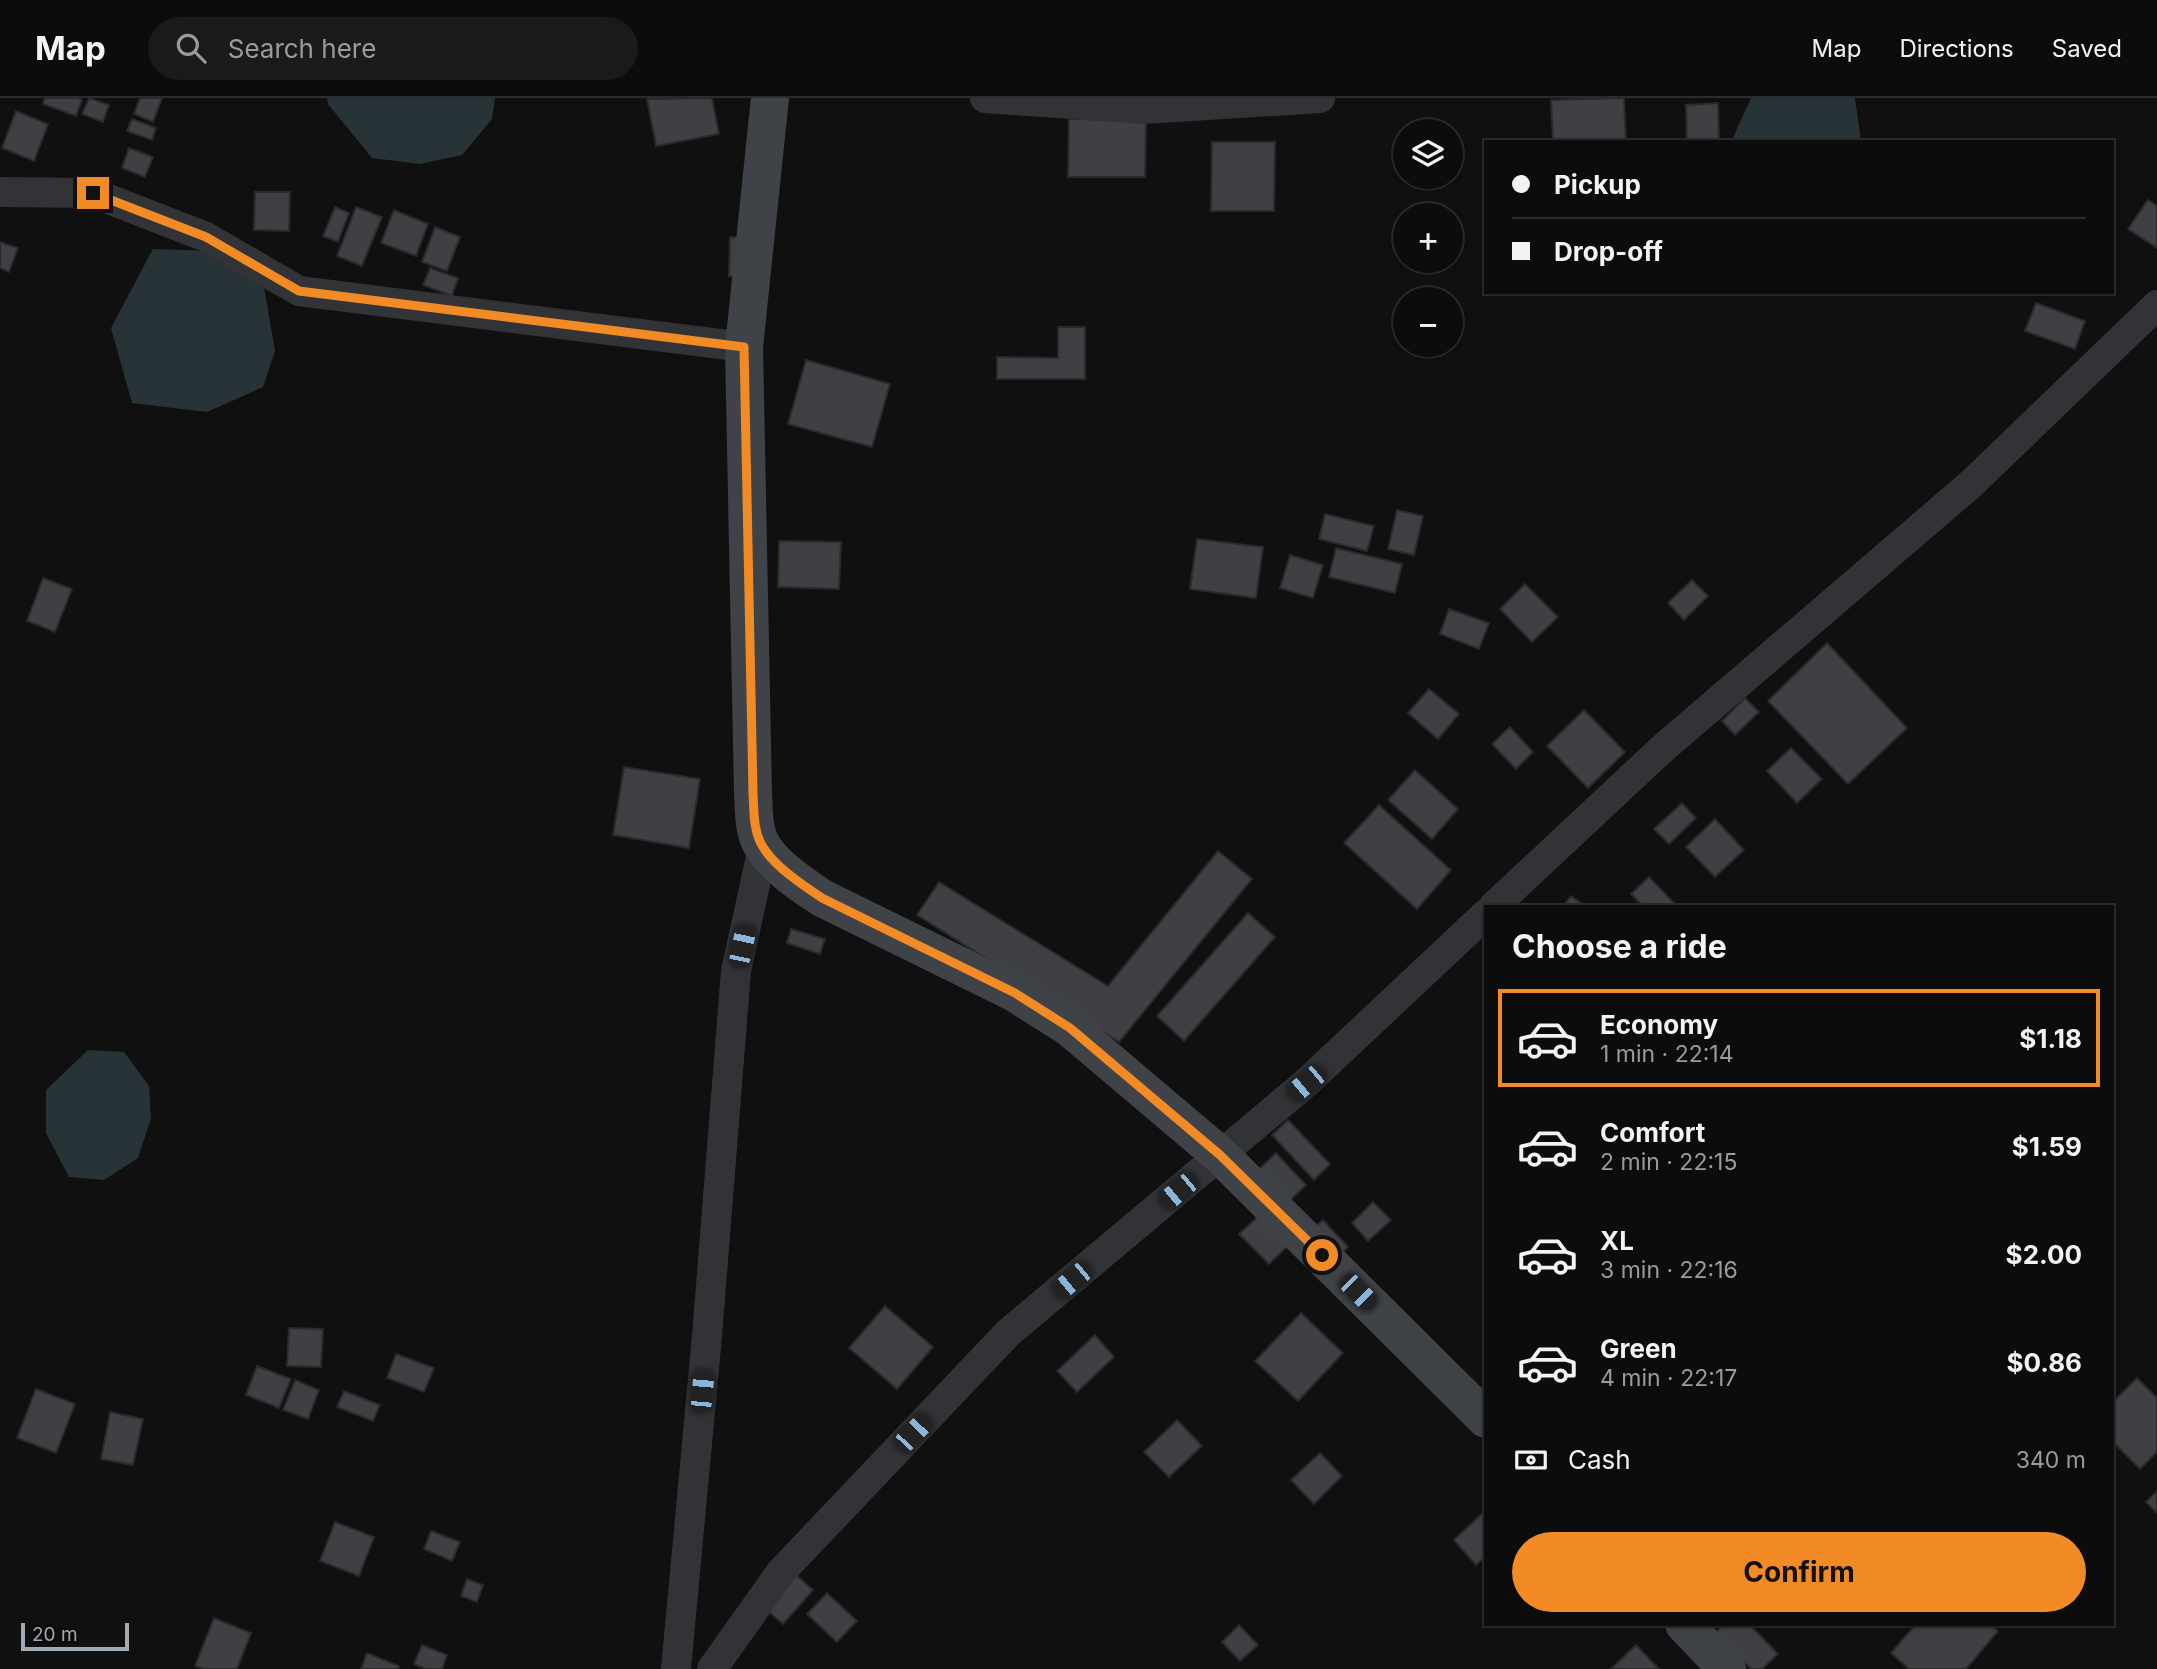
<!DOCTYPE html>
<meta charset="utf-8">
<style>
:root{--surface:#0c0c0d;--page:#1a1a1b;--text:#f1f3f6;--muted:#9a9b9d;--line:#2c2c2e;--accent:#f28a26}
body{margin:0;font-family:Inter,sans-serif;background:var(--page);color:var(--text);height:100vh;display:flex;flex-direction:column;font-size:26px;white-space:nowrap}
*{box-sizing:border-box;margin:0}
p{font-size:23px;color:var(--muted)}
.icon{flex:none;width:38px;height:38px;fill:none;stroke:currentColor;stroke-width:2;stroke-linecap:round;stroke-linejoin:round}
.map{position:relative;flex:1;overflow:hidden}
.panel{position:absolute;left:1484px;top:807px;width:630px;height:721px;display:flex;flex-direction:column;background:var(--surface);border-radius:0px;box-shadow:0 2px 5px #0004,0 0 0 2px var(--line)}
.panel>*{flex:none}
.hud{position:absolute;left:1484px;top:42px;width:630px;height:154px;border-radius:0px;box-shadow:0 2px 5px #0004,0 0 0 2px var(--line);display:grid;align-content:center;height:154px;padding:0 28px;background:var(--surface)}
.controls{position:absolute;left:1393px;top:21px;display:grid;gap:14px}
.controls a{display:grid;place-items:center;width:70px;height:70px;border-radius:50%;background:var(--surface);box-shadow:0 2px 5px #0004,0 0 0 2px var(--line);font-size:35px}
.scale{position:absolute;left:21px;bottom:18px;width:108px;box-sizing:border-box;padding-left:7px;border:4px solid #a1a9b2;border-top:0;font-size:19px;line-height:24px;white-space:nowrap;color:#a1a9b2;-webkit-text-stroke:5px #0b0b0c;paint-order:stroke}
.end{position:absolute;width:32px;height:32px;margin:-16px;border:9px solid #f28a26;background:#111;box-shadow:0 0 0 4px #111}
.from{border-radius:50%}
.car{position:absolute;width:21px;height:42px;margin:-21px -10px;border-radius:9px;box-shadow:0 0 5px 2px #0007;background:linear-gradient(#222 24%,#8ab4d8 0 40%,#222 0 76%,#8ab4d8 0 86%,#222 0)}
.hud b{display:flex;align-items:center;gap:24px;height:66px;font-size:26px}
.hud b+b{border-top:2px solid var(--line)}
.hud i{width:18px;height:18px;background:var(--text)}
ul{padding:0;list-style:none}
li{display:flex;align-items:center;gap:21px;height:98px;margin:0 14px 10px;padding:0 14px;border:4px solid transparent;border-radius:0px}
li div{flex:1}
li b{display:block;font-size:26px}
li em{font-style:normal;font-weight:700}
li.selected{border-color:var(--accent)}
li>.icon{width:63px;height:63px;stroke-width:1.5}
h2{padding:0 28px;font-size:32px;line-height:84px}
.pay{display:flex;align-items:center;gap:18px;height:77px;padding:0 28px;font-size:26px}
.pay p{margin-inline-start:auto}
.cta{display:flex;gap:14px;margin-top:auto;padding:14px 28px}
.cta a{flex:1;height:80px;border-radius:42px;background:var(--accent);color:#111;font-size:28px;font-weight:700;line-height:80px;text-align:center}
header{display:flex;align-items:center;gap:42px;box-sizing:border-box;height:98px;padding:0 35px;background:var(--surface);border-bottom:2px solid var(--line)}
header strong{font-size:33px}
nav{display:flex;gap:38px;margin-inline-start:auto;font-size:24px}
.search{width:490px;height:63px;background:var(--page);display:flex;align-items:center;gap:18px;box-sizing:border-box;padding:0 24px;border-radius:38px;color:var(--muted);font-size:26px}
.map>svg:first-child{display:block}
.water{fill:#283337}
.building{fill:#3f4044;stroke:#2a2a2d;stroke-width:2}
.lines{fill:none;stroke-linecap:round;stroke-linejoin:round}
.street{stroke:#313336;stroke-width:30}
.secondary{stroke:#3f4246;stroke-width:38}
.route{stroke:#f28a26;stroke-width:9}
</style>
<header>
<strong>Map</strong>
<div class="search"><svg class="icon" aria-label="search" viewBox="0 0 24 24"><circle cx="10" cy="10" r="6"/><path d="M15 15l6 6"/></svg>Search here</div>
<nav><a>Map</a><a>Directions</a><a>Saved</a></nav>
</header>
<div class="map">
<svg width="2157" height="1571" viewBox="0 0 2157 1571">
<rect width="100%" height="100%" fill="#101011"/>
<g class="water">
<polygon points="327,0 495,0 492,21 462,57 420,66 372,60 328,6"/>
<polygon points="1751,0 1855,0 1861,44 1731,44"/>
<polygon points="153,151 217,153 262,177 275,253 263,289 207,314 132,305 111,230"/>
<polygon points="88,952 124,954 149,988 151,1020 138,1060 104,1082 69,1079 46,1035 46,992"/>
</g>
<g class="building">
<polygon points="45,0 78,0 82,2 76,18 43,6"/>
<polygon points="89,0 109,7 103,24 82,16"/>
<polygon points="140,0 162,0 153,24 134,16"/>
<polygon points="712,0 719,36 656,48 647,1"/>
<polygon points="1624,0 1626,44 1553,44 1551,2"/>
<polygon points="1718,5 1719,44 1687,44 1686,7"/>
<polygon points="16,13 48,26 34,63 2,50"/>
<polygon points="132,21 156,30 152,42 127,33"/>
<polygon points="1069,21 1146,21 1145,79 1068,79"/>
<polygon points="1212,44 1275,44 1274,113 1211,113"/>
<polygon points="129,50 153,59 145,79 122,70"/>
<polygon points="255,94 290,94 289,133 254,132"/>
<polygon points="2148,102 2157,108 2157,150 2128,131"/>
<polygon points="335,109 349,115 338,144 323,138"/>
<polygon points="356,109 382,119 362,168 337,158"/>
<polygon points="394,112 428,126 416,158 381,145"/>
<polygon points="435,129 460,139 447,173 422,164"/>
<polygon points="730,139 752,140 751,179 729,178"/>
<polygon points="0,144 18,150 9,174 0,170"/>
<polygon points="430,170 458,180 452,198 423,187"/>
<polygon points="2036,205 2085,223 2075,251 2025,233"/>
<polygon points="1058,229 1085,229 1085,281 997,281 997,259 1058,260"/>
<polygon points="806,262 890,286 872,349 788,326"/>
<polygon points="1397,412 1423,418 1414,457 1388,451"/>
<polygon points="1325,416 1374,428 1367,453 1319,441"/>
<polygon points="1197,441 1263,449 1256,500 1190,491"/>
<polygon points="779,443 841,444 839,491 778,489"/>
<polygon points="1336,450 1402,466 1395,495 1329,479"/>
<polygon points="1290,457 1323,467 1313,500 1280,490"/>
<polygon points="43,480 72,491 55,534 27,523"/>
<polygon points="1692,482 1708,498 1684,522 1668,505"/>
<polygon points="1525,486 1558,519 1532,544 1500,511"/>
<polygon points="1449,511 1489,525 1479,551 1440,536"/>
<polygon points="1827,545 1907,630 1848,686 1768,603"/>
<polygon points="1429,591 1459,616 1438,641 1408,615"/>
<polygon points="1745,600 1759,614 1735,637 1722,623"/>
<polygon points="1584,612 1625,654 1588,690 1547,648"/>
<polygon points="1510,629 1533,654 1516,671 1492,646"/>
<polygon points="1791,650 1822,681 1797,705 1767,673"/>
<polygon points="624,669 700,681 689,750 613,737"/>
<polygon points="1415,672 1458,711 1432,741 1388,702"/>
<polygon points="1682,705 1696,720 1669,746 1654,731"/>
<polygon points="1379,707 1451,772 1417,811 1344,745"/>
<polygon points="1715,721 1744,752 1715,779 1686,749"/>
<polygon points="1218,753 1252,781 1119,944 917,817 939,784 1108,888"/>
<polygon points="1649,779 1677,808 1643,808 1631,796"/>
<polygon points="1571,798 1585,808 1563,808"/>
<polygon points="1248,815 1275,839 1184,943 1157,918"/>
<polygon points="791,831 825,841 820,856 787,845"/>
<polygon points="1288,1022 1330,1066 1314,1082 1272,1037"/>
<polygon points="1276,1055 1306,1087 1286,1106 1256,1074"/>
<polygon points="1373,1104 1391,1122 1368,1143 1352,1125"/>
<polygon points="1265,1112 1294,1142 1269,1166 1239,1136"/>
<polygon points="1323,1122 1348,1149 1334,1162 1309,1134"/>
<polygon points="885,1208 933,1249 897,1291 849,1250"/>
<polygon points="1301,1215 1343,1255 1298,1303 1255,1263"/>
<polygon points="289,1230 323,1231 321,1269 287,1268"/>
<polygon points="1095,1237 1114,1259 1077,1294 1057,1273"/>
<polygon points="396,1256 434,1270 424,1294 387,1280"/>
<polygon points="257,1268 291,1281 279,1310 246,1297"/>
<polygon points="2137,1280 2157,1300 2157,1354 2140,1371 2112,1343 2112,1305"/>
<polygon points="295,1282 319,1292 308,1321 283,1312"/>
<polygon points="36,1291 75,1306 56,1355 17,1340"/>
<polygon points="344,1293 380,1307 373,1323 337,1309"/>
<polygon points="110,1314 143,1321 133,1367 101,1361"/>
<polygon points="1177,1322 1202,1348 1169,1379 1144,1354"/>
<polygon points="1320,1355 1342,1378 1314,1406 1291,1382"/>
<polygon points="2157,1393 2157,1415 2146,1404"/>
<polygon points="1486,1412 1486,1458 1476,1467 1454,1442"/>
<polygon points="335,1424 374,1439 359,1478 320,1463"/>
<polygon points="431,1433 460,1444 452,1463 424,1451"/>
<polygon points="793,1474 813,1492 783,1526 762,1508"/>
<polygon points="467,1481 483,1487 477,1504 461,1498"/>
<polygon points="827,1495 857,1523 837,1544 807,1516"/>
<polygon points="214,1520 251,1535 237,1571 204,1571 195,1568"/>
<polygon points="1724,1526 1749,1526 1778,1556 1762,1571 1751,1571 1716,1534"/>
<polygon points="1916,1526 1989,1526 1998,1533 1966,1571 1909,1571 1891,1555"/>
<polygon points="1239,1527 1258,1547 1240,1563 1222,1544"/>
<polygon points="422,1547 447,1557 442,1571 426,1571 414,1566"/>
<polygon points="1636,1547 1659,1571 1611,1571"/>
<polygon points="367,1555 399,1568 398,1571 361,1571"/>
</g>
<g class="lines">
<g class="street">
<polyline points="985,0 1144,11 1320,0"/>
<polyline points="0,94 93,95 206,139 299,193 744,249"/>
<polyline points="1494,808 1662,651 1971,386 2157,207"/>
<polyline points="676,1571 707,1238 736,873 763,750"/>
<polyline points="712,1571 781,1474 1008,1235 1306,985 1486,816"/>
</g>
<g class="secondary">
<path d="M770 0 744 249 753 695C754 712 753 734 763 749 775 769 804 788 822 800L1015 895 1070 930 1220 1057 1486 1321"/>
<polyline points="1684,1526 1727,1571"/>
</g>
</g>
<g class="lines">
<path class="route" d="M93 95 206 139 299 193 744 249 753 695C754 712 753 734 763 749 775 769 804 788 822 800L1015 895 1070 930 1220 1057 1322 1157"/>
</g>
</svg>
<div class="controls">
<a><svg class="icon" aria-label="layers" viewBox="0 0 24 24"><path d="M12 4l9 5-9 5-9-5zM3 14l9 5 9-5"/></svg></a>
<a>+</a>
<a>−</a>
</div>
<div class="scale">20 m</div>
<i class="end from" style="left:1322px;top:1157px"></i>
<i class="end" style="left:93px;top:95px"></i>
<i class="car" style="left:742px;top:848px;rotate:12deg"></i>
<i class="car" style="left:1306px;top:985px;rotate:230deg"></i>
<i class="car" style="left:1178px;top:1093px;rotate:230deg"></i>
<i class="car" style="left:1072px;top:1182px;rotate:230deg"></i>
<i class="car" style="left:1358px;top:1194px;rotate:135deg"></i>
<i class="car" style="left:702px;top:1293px;rotate:5deg"></i>
<i class="car" style="left:913px;top:1335px;rotate:44deg"></i>
<div class="hud">
<b><i class="from"></i>Pickup</b>
<b><i></i>Drop-off</b>
</div>
<section class="panel">
<h2>Choose a ride</h2>
<ul>
<li class="selected"><svg class="icon" aria-label="car" viewBox="0 0 24 24"><path d="M5 17H2v-5l4-1 3-4h7l3 4 3 1v5h-3M9 17h6M6 11h13"/><circle cx="7" cy="17" r="2"/><circle cx="17" cy="17" r="2"/></svg><div><b>Economy</b><p>1 min · 22:14</p></div><em>$1.18</em></li>
<li><svg class="icon" aria-label="car" viewBox="0 0 24 24"><path d="M5 17H2v-5l4-1 3-4h7l3 4 3 1v5h-3M9 17h6M6 11h13"/><circle cx="7" cy="17" r="2"/><circle cx="17" cy="17" r="2"/></svg><div><b>Comfort</b><p>2 min · 22:15</p></div><em>$1.59</em></li>
<li><svg class="icon" aria-label="car" viewBox="0 0 24 24"><path d="M5 17H2v-5l4-1 3-4h7l3 4 3 1v5h-3M9 17h6M6 11h13"/><circle cx="7" cy="17" r="2"/><circle cx="17" cy="17" r="2"/></svg><div><b>XL</b><p>3 min · 22:16</p></div><em>$2.00</em></li>
<li><svg class="icon" aria-label="car" viewBox="0 0 24 24"><path d="M5 17H2v-5l4-1 3-4h7l3 4 3 1v5h-3M9 17h6M6 11h13"/><circle cx="7" cy="17" r="2"/><circle cx="17" cy="17" r="2"/></svg><div><b>Green</b><p>4 min · 22:17</p></div><em>$0.86</em></li>
</ul>
<div class="pay"><svg class="icon" aria-label="cash" viewBox="0 0 24 24"><path d="M3 7h18v10H3z"/><circle cx="12" cy="12" r="2"/></svg>Cash<p>340 m</p></div>
<div class="cta"><a>Confirm</a></div>
</section>
</div>
